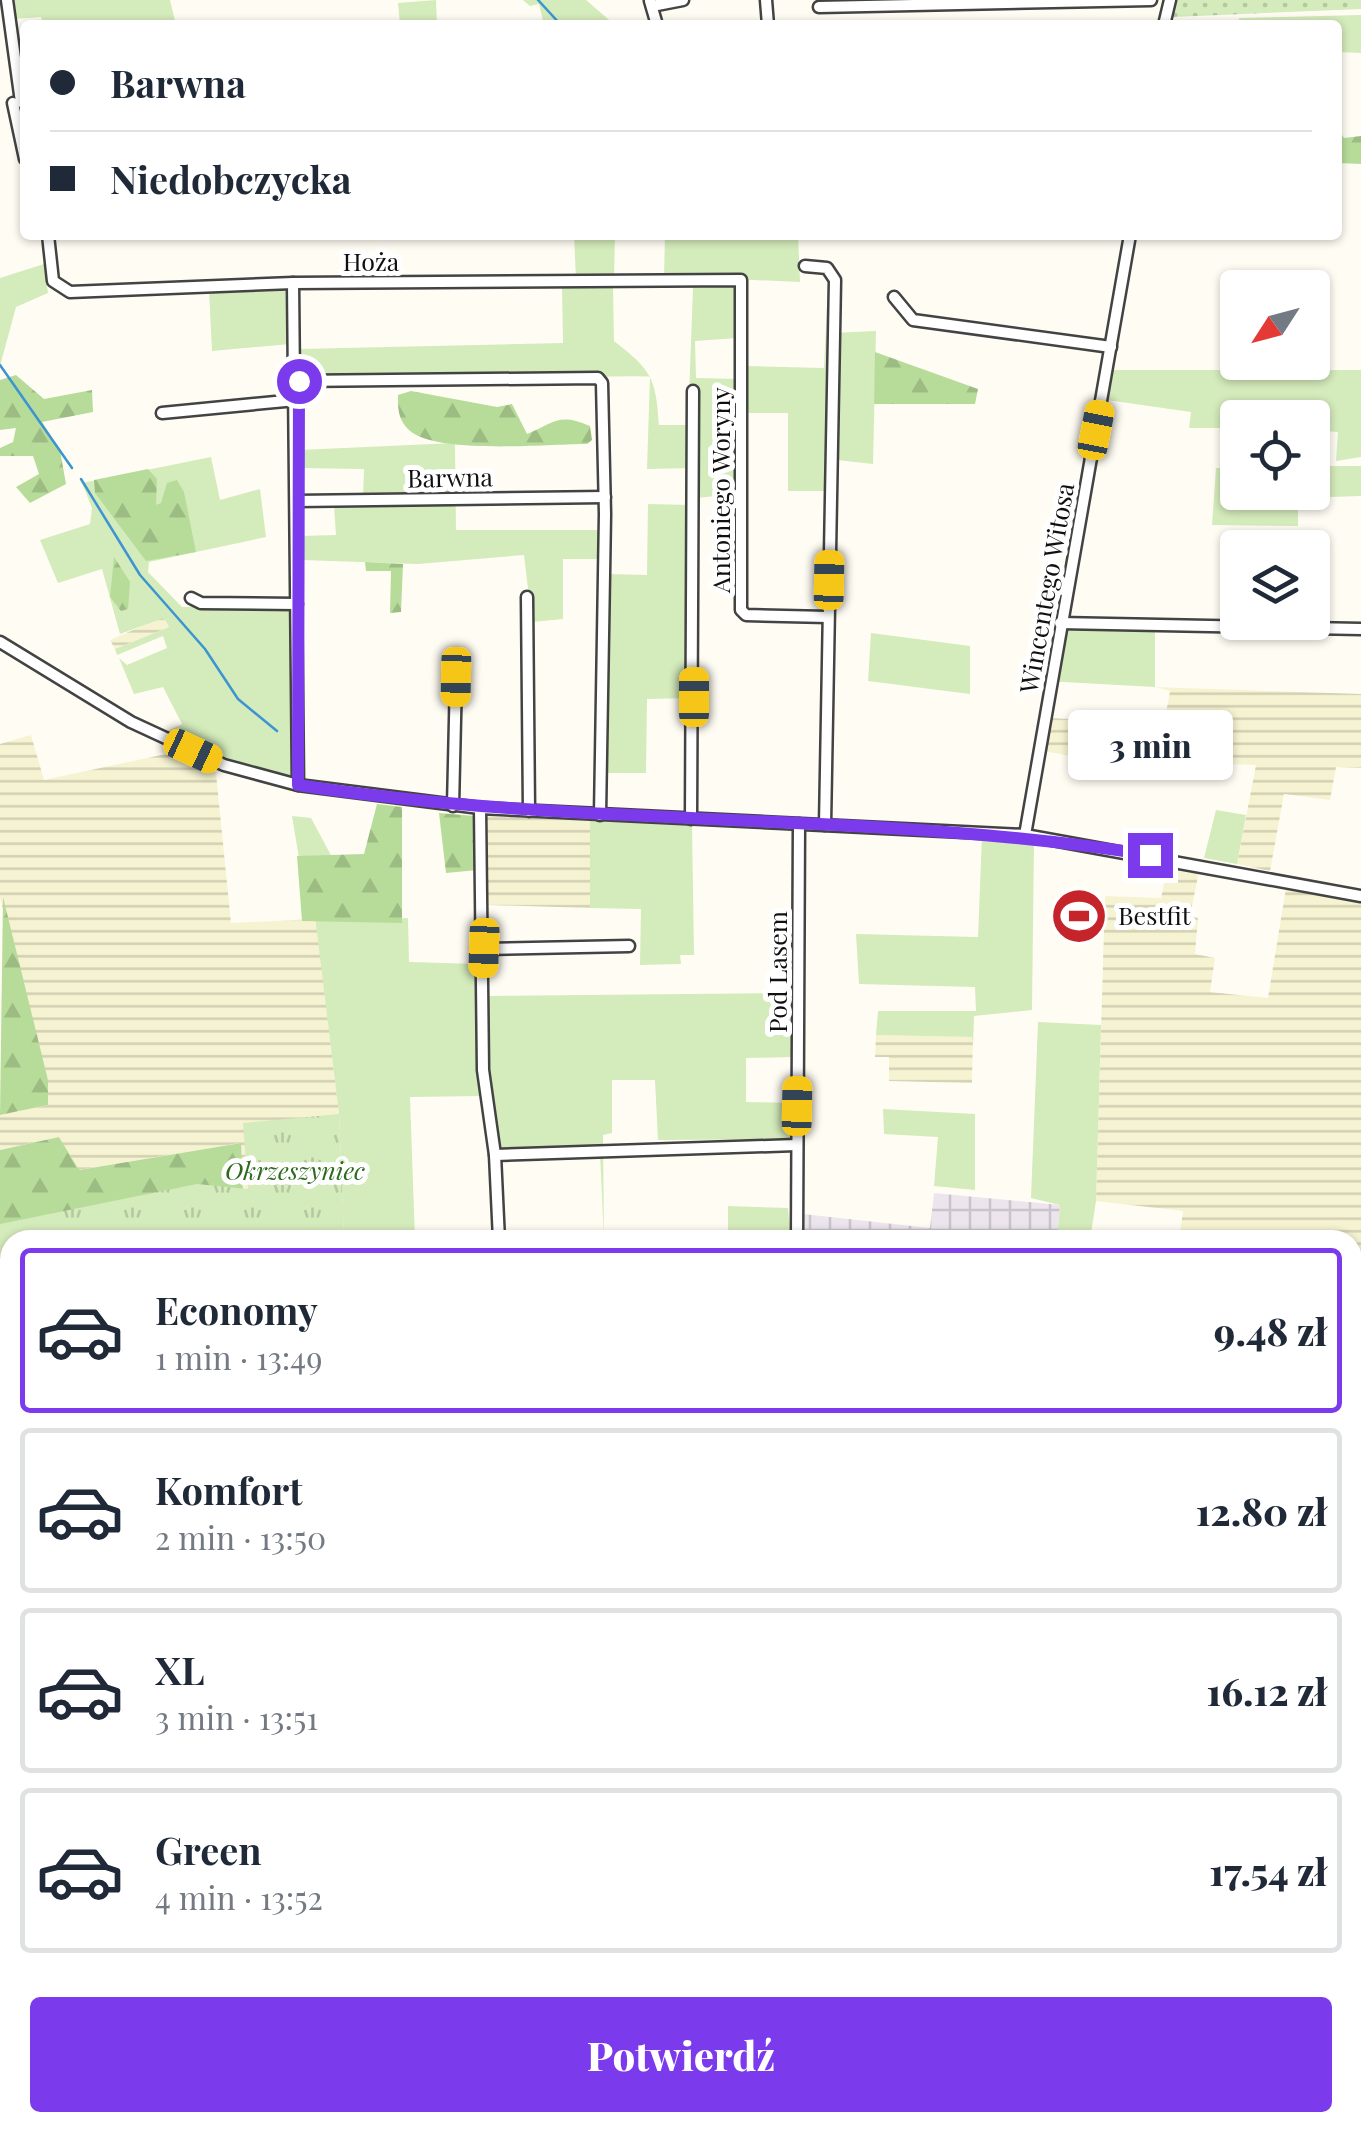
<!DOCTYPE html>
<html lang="pl">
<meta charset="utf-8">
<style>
:root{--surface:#fff;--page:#f6f6f7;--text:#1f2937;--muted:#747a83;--line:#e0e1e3;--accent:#7c3aed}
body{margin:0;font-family:"Playfair Display",serif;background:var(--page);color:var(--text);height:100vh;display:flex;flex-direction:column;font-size:38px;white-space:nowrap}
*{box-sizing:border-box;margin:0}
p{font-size:32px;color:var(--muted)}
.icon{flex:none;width:55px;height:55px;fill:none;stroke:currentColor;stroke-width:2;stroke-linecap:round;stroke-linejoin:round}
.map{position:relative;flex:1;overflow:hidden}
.sheet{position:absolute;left:0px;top:1230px;width:1362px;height:902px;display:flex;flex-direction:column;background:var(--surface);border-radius:30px 30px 0 0;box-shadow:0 2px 8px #0004}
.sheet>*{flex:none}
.banner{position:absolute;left:20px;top:20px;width:1322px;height:220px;border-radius:10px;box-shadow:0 2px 8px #0004;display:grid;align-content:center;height:220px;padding:0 30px;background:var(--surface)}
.needle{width:65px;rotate:234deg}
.buttons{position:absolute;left:1220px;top:270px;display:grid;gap:20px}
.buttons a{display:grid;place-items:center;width:110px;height:110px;border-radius:10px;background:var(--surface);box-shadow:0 2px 8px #0004;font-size:50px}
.end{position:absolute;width:45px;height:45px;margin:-22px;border:12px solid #7c3aed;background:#fff;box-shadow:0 0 0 5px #fff}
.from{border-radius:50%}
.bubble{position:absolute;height:70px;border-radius:10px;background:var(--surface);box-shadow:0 2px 8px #0004;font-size:32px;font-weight:800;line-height:70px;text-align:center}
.car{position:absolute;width:30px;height:60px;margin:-30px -15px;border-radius:12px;box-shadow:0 0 8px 2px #0007;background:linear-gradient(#f5c518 24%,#345 0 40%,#f5c518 0 76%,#345 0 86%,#f5c518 0)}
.banner b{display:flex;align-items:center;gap:35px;height:95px;font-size:38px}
.banner b+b{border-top:2px solid var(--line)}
.banner i{width:25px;height:25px;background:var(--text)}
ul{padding:18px 0 0;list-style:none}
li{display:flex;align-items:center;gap:30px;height:165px;margin:0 20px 15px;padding:0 10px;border:5px solid var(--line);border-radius:10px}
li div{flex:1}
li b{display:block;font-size:38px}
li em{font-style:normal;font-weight:800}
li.active{border-color:var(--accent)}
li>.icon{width:90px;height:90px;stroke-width:1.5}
.primary-button{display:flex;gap:20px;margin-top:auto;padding:20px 30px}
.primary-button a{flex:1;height:115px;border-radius:10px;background:var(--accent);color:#fff;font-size:40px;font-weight:800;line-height:115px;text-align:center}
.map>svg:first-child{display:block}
.industrial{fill:url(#industrial-grid)}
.farmland{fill:url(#farmland-rules)}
.grass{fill:#d4ebbb}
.forest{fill:url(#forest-firs)}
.park{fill:url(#park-tufts)}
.garden{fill:url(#garden-dots)}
.water{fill:url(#water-ripples);stroke:#3c94d0;stroke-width:2.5}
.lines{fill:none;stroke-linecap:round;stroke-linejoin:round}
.stream{stroke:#3c94d0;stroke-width:2.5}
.minor-casing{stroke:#434343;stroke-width:15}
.secondary-casing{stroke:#323232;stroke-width:19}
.minor{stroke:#fff;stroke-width:10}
.secondary{stroke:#fff7ae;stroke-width:14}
.route{stroke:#7c3aed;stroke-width:12}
.labels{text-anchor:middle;stroke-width:10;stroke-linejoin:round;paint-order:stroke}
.street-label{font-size:25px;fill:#101010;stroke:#fff}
.poi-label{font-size:25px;fill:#101010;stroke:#fff;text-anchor:start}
.park-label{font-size:25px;font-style:italic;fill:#2d6a1e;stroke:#fff}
</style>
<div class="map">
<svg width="1361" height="2131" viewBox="0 0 1361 2131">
<defs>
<pattern id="industrial-grid" width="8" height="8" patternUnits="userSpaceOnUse" patternTransform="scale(2.5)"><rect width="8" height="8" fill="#ede5ee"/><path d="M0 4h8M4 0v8" fill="none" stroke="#cac3cb"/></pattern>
<pattern id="farmland-rules" width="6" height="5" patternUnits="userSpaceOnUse" patternTransform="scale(2.5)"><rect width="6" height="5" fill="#f6f3d2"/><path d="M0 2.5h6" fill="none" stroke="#d2cfb3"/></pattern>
<pattern id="forest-firs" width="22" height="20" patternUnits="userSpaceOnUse" patternTransform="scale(2.5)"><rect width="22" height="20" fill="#b7dc9a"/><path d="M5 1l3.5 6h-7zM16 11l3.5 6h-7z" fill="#9cbc84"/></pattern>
<pattern id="park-tufts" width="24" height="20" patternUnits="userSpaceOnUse" patternTransform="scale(2.5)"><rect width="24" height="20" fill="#d4ebbb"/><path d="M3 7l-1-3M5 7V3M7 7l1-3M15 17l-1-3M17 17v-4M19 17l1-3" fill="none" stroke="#b5c8a0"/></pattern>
<pattern id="garden-dots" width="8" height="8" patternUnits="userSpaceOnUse" patternTransform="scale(2.5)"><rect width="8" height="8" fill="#d4ebbb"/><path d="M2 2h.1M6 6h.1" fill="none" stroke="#b5c8a0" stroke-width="1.8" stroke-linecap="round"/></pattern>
<pattern id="water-ripples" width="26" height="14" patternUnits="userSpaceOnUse" patternTransform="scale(2.5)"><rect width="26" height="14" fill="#b7dff7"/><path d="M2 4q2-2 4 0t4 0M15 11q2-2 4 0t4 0" fill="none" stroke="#9cbed3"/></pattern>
</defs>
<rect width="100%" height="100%" fill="#fffdf3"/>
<g class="industrial">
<polygon points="934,1193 1060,1205 1057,1240 803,1240 803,1214 930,1228"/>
<polygon points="1352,1276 1361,1277 1361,1392 1353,1390"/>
</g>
<g class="farmland">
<polygon points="163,617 169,627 115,649 110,640"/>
<polygon points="1155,687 1361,694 1361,768 1336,767 1330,800 1284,794 1270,871 1237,864 1256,765 1095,760 1043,751 1050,718 1164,724 1170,691"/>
<polygon points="31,735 44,780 180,751 216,773 231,923 316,919 339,1114 344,1240 0,1242 240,1143 78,1170 59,1137 0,1150 0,1115 48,1105 48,1080 0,898 0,744"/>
<polygon points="485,816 590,821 590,908 488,905"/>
<polygon points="1168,865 1199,871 1190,916 1198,918 1195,954 1215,958 1210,992 1268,998 1286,888 1361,902 1361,1277 1353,1276 1352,1240 1179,1240 1183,1211 1096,1201 1105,896 1161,898"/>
<polygon points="876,1035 973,1037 972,1083 889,1081 889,1057 875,1057"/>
<polygon points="1361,1640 1361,1799 1353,1777 1353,1643"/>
</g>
<g class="grass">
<polygon points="11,0 170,0 176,25 43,25 41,17 14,19"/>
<polygon points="436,0 437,25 400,25 398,3"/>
<polygon points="523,0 586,0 615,25 544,25 539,4 530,6"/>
<polygon points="1361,15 1361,53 1338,52 1338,25 1239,25 1239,18"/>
<polygon points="574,235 615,235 614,277 576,278"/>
<polygon points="665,235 798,235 800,282 664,276"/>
<polygon points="44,264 48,293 16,307 0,366 0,278"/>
<polygon points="828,283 833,333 876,331 873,464 828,459 827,491 788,491 788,413 744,413 745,366 824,368"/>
<path d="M737 284V338L695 341 696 378 737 379V494L696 498 691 698 647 699 646 773H604L606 574 647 575 648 504 691 505 692 468 647 469 650 376 299 381V349L563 343 562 287 613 285 614 341C651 370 656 377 659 425H688L693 287Z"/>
<polygon points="282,286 289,294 291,344 212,351 209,290"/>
<polygon points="1112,370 1361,370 1361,457 1336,461 1338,432 1313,430 1312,418 1238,418 1237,428 1189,428 1191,412 1107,400"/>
<polygon points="455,443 456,530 602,530 600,559 563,559 563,619 532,622 524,555 418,564 302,560 300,536 336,535 334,506 363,497 364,469 299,468 299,450"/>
<polygon points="211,457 220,500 260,489 266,537 149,562 148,572 182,607 294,604 295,770 290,777 210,753 166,732 182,724 163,687 134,694 119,658 127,665 167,648 163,636 117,655 115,649 169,627 164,618 120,634 102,569 58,583 40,540 90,524 92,508 82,483"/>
<polygon points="1313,466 1361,466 1361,496 1298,498 1298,526 1212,525 1216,468 1237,468 1238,492 1312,492"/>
<polygon points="1155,627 1155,687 1045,681 1053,631"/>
<polygon points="871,633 970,646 970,694 868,681"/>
<polygon points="1216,810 1246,815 1237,864 1204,858"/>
<polygon points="292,816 311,818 333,859 300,864"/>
<polygon points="590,821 692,824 694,955 680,955 681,964 640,965 641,909 590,908"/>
<polygon points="982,836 1034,841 1032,1010 974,1016 973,1045 972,1037 876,1035 878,1011 976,1011 975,987 859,984 856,934 978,937"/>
<polygon points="315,916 365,921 408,918 409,962 477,964 488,996 790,993 792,1057 746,1058 746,1102 792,1103 791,1139 658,1140 655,1080 612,1080 612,1133 603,1135 604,1240 600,1154 491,1160 482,1096 410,1097 415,1240 344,1240 339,1114"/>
<polygon points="1038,1022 1101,1025 1096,1201 1090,1240 1057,1240 1060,1205 1031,1198"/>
<polygon points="883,1109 975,1114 975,1190 934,1186 938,1137 884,1134"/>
<polygon points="728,1206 788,1208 791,1240 728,1240"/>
<polygon points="0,1811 3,1818 10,1817 10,2056 0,2052"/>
<polygon points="906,2122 1131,2122 1135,2131 904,2131"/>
<polygon points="242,2123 240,2131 155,2131 154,2124"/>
</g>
<g class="forest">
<polygon points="1338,129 1344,138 1361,136 1361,164 1338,163"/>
<polygon points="875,352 978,389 975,404 874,404"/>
<polygon points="16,375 44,399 92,390 93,412 42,422 60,450 66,484 30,503 16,487 39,474 33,456 0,456 0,448 13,442 16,428 0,430 0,380"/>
<path d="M411 391 497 407 512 404 527 434C554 423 558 412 590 426L592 440 587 444C548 444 436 455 409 430 398 419 398 410 398 395Z"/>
<polygon points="148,469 157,479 156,505 161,503 167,483 177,480 184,492 196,552 146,561 95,493 94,480"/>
<polygon points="114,557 130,582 128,609 121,611 110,597"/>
<polygon points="365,562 403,564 401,612 390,613 391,571 366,571"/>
<polygon points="377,804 402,807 402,923 302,921 297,856 364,854"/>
<polygon points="439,813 475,816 478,870 446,873"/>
<polygon points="3,897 48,1080 48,1105 0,1115"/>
<polygon points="59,1137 79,1170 241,1143 243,1194 0,1242 0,1150"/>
<polygon points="1353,1406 1361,1411 1361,1640 1353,1643"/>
<polygon points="1352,1777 1361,1799 1358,2016 1352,2002"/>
<polygon points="1361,2031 1361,2131 1256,2131 1249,2123 1352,2122 1353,2036"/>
<polygon points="241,2122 480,2122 481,2131 237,2131"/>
<polygon points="957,2122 1020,2123 1053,2131 954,2131"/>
<polygon points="20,2123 155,2123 155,2131 32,2131"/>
</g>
<polygon class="park" points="339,1114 344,1240 10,1240 10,1755 0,1755 0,1224 197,1184 248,1189 243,1123"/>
<polygon class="garden" points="1176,0 1361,0 1361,9 1173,17"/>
<polygon class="water" points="10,1561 10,1708 0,1707 0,1566"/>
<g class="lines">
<g class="stream">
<polyline points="538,0 561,25"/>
<polyline points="0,365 72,468"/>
<polyline points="81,479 140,575 205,649 238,699 277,731"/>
<polyline points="8,1708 10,1821"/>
</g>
<g class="minor-casing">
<g id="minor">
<polyline points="7,0 21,102"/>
<polyline points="766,0 768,25"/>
<polyline points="650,1 657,25"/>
<polyline points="652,6 683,0"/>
<polyline points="819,7 1151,0"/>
<polyline points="1164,25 1170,0"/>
<polyline points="13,103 25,159"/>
<polyline points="48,235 53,281 70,292 293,283 741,280 741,610 746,615 828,617"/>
<polyline points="805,266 827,268 835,280 825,825"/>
<polyline points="293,283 298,785"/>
<polyline points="894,297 913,320 1111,347"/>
<polyline points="296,381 598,378 602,383 605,514 600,815"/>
<polyline points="162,413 296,400"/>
<polyline points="296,501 605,497"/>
<polyline points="527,597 529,811"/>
<polyline points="191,598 201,603 297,604"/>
<polyline points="1060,623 1361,629"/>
<polyline points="0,642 131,722 224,765 298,785 480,808 1025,835 1361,896"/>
<polyline points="453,806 456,677"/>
<polyline points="480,808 483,1070 495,1155 499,1240"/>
<polyline points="691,819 693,391"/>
<polyline points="1025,835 1130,235"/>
<polyline points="484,949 629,946"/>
<polyline points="495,1155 796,1145"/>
<polyline points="797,1240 799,824"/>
<polyline points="1352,2029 1361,2024"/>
<polyline points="0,2076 10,2072"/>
<polyline points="484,2122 484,2131"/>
<polyline points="817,2122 817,2131"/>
<polyline points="1237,2122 1245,2131"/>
<polyline points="1216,2131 1224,2122"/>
</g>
</g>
<g class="secondary-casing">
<polyline id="secondary" points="10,2122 23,2131"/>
</g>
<use href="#minor" class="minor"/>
<use href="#secondary" class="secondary"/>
</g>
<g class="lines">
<path class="route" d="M299 381 298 785C580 829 868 810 1150 855"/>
</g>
<defs>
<g id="stadium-disc" transform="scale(2.875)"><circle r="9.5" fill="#c4242a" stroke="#fff"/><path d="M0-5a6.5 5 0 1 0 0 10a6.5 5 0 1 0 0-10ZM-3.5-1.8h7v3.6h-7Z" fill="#fff"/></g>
</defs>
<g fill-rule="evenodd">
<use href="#stadium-disc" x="1079" y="916"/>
</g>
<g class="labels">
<g class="street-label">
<text x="371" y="271">Hoża</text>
<text transform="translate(450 478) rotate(-1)" y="9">Barwna</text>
<text transform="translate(721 490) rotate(-90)" y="9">Antoniego Woryny</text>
<text transform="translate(1047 588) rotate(-80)" y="9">Wincentego Witosa</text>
<text transform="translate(778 972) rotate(-90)" y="9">Pod Lasem</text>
</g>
<g class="poi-label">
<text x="1118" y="925">Bestfit</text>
</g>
<g class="park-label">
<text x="295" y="1180">Okrzeszyniec</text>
</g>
</g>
</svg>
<div class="buttons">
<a><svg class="needle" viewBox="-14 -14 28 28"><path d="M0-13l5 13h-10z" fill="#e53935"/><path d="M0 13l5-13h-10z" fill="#747a83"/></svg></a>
<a><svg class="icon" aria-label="locate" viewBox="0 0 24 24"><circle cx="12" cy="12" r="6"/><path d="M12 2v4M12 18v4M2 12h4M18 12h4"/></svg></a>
<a><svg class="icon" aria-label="layers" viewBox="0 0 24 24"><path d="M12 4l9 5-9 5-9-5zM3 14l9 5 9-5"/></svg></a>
</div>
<i class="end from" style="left:299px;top:381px"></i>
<i class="end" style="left:1150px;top:855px"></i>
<div class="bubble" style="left:1068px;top:710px;width:165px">3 min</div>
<i class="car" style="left:1096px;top:430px;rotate:11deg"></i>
<i class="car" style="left:829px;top:580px;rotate:1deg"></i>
<i class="car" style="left:456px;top:677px;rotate:181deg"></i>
<i class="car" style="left:694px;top:697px;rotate:0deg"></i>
<i class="car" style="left:193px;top:751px;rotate:115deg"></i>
<i class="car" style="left:484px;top:948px;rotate:182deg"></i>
<i class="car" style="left:797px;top:1106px;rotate:1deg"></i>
<div class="banner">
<b><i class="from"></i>Barwna</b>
<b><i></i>Niedobczycka</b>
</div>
<section class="sheet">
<ul>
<li class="active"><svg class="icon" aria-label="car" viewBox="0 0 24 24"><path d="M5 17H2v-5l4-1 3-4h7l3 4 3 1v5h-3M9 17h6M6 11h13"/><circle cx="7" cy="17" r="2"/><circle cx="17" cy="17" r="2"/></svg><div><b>Economy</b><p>1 min · 13:49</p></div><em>9.48 zł</em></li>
<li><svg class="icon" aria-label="car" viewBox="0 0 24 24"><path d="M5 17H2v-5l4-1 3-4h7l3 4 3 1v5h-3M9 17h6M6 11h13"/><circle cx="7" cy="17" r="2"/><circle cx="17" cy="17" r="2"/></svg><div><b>Komfort</b><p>2 min · 13:50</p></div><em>12.80 zł</em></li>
<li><svg class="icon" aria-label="car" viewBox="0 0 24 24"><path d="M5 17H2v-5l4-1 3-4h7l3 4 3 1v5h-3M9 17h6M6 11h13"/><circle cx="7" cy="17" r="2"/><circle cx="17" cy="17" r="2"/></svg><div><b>XL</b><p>3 min · 13:51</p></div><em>16.12 zł</em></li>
<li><svg class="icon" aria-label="car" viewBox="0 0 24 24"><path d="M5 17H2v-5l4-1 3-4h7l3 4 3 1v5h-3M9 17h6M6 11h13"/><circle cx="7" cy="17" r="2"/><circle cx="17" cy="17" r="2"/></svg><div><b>Green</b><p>4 min · 13:52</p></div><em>17.54 zł</em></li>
</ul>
<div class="primary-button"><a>Potwierdź</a></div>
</section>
</div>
